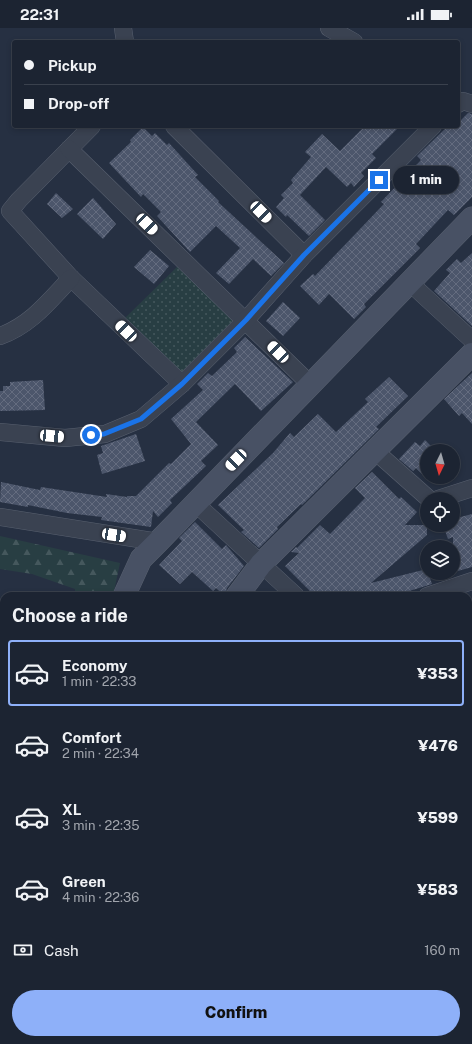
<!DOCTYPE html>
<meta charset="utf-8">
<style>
:root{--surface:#1c2432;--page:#252c3a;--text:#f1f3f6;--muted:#a0a4ac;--line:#3a414d;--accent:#8eb0f9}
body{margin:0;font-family:"Public Sans",sans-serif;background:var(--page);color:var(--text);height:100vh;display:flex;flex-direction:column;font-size:15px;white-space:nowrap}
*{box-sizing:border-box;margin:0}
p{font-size:13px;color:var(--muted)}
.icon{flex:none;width:22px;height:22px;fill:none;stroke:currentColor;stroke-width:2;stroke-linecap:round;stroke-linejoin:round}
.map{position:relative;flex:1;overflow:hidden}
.side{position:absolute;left:0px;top:564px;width:472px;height:452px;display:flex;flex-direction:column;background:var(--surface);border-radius:12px 12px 0 0;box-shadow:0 2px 6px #0003,0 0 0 1px var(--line)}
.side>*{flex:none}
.hud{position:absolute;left:12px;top:12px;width:448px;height:88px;border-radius:4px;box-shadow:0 2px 6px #0003,0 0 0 1px var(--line);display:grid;align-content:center;height:88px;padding:0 12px;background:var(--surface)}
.needle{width:26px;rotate:185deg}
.controls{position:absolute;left:420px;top:416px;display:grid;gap:8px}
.controls a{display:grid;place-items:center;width:40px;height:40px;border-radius:50%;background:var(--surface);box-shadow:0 2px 6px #0003,0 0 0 1px var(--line);font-size:20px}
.end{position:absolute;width:18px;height:18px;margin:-9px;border:5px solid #1a73e8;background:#fff;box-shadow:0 0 0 2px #fff}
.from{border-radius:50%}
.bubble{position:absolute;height:28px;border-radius:14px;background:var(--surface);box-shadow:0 2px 6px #0003,0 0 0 1px var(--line);font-size:13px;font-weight:800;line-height:28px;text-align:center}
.car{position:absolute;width:12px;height:24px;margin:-12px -6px;border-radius:5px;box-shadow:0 0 3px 1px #0007;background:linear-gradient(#fff 24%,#345 0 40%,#fff 0 76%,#345 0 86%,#fff 0)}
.hud b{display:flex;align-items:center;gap:14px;height:38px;font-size:15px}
.hud b+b{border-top:1px solid var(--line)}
.hud i{width:10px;height:10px;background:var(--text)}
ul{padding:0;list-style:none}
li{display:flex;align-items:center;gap:12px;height:66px;margin:0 8px 6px;padding:0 4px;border:2px solid transparent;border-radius:4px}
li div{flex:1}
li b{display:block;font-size:15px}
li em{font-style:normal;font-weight:800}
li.selected{border-color:var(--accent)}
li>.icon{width:36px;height:36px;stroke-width:1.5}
h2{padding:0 12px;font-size:18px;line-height:48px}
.pay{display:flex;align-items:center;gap:10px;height:44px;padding:0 12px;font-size:15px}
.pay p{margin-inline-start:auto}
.action{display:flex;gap:8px;margin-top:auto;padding:8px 12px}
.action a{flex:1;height:46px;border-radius:24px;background:var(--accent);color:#111;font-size:16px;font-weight:800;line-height:46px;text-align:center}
.status{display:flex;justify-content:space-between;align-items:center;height:28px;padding:0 20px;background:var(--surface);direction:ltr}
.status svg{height:11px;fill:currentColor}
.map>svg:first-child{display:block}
.grass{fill:url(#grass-dots)}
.forest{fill:url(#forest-firs)}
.building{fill:url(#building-cross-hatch)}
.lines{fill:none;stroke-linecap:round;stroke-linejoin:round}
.street-casing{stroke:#58606f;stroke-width:18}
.secondary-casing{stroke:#58606f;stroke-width:23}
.street{stroke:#3a4251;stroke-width:17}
.secondary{stroke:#485164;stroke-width:22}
.route{stroke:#1a73e8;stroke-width:5}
</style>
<div class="status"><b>22:31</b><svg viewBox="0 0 49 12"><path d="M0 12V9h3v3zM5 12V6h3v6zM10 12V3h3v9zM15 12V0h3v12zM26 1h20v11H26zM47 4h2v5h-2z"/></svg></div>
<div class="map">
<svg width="472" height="1016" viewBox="0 0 472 1016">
<defs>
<pattern id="grass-dots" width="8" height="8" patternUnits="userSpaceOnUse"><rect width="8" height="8" fill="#283e43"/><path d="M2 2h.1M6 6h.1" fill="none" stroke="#45585d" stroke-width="1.8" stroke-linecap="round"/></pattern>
<pattern id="forest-firs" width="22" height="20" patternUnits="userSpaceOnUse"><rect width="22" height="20" fill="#283e43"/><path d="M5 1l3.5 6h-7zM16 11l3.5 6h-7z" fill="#45585d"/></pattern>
<pattern id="building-cross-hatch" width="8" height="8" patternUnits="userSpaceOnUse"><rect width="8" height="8" fill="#4c566b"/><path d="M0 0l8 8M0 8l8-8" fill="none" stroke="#646c7f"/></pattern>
</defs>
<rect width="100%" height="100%" fill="#263042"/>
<g class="grass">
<polygon points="181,235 237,292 181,348 124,291"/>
<polygon points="173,1012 250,1012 251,1016 174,1016"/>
</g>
<polygon class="forest" points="0,508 120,535 113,568 75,568 75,561 32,546 0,541"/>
<g class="building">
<polygon points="468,85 472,86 472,169 454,187 448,182 416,216 420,220 364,276 366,279 354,291 329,266 319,277 300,258 313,246 315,248 384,176 381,174 421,132 417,128 448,98 458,98 458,95"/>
<polygon points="365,98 400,98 372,126 376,130 361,145 364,148 354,159 351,155 347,159 326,139 300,167 325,192 309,208 287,187 286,189 276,179 284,170 281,167 293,155 291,152 311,129 305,124 322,106 340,123"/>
<polygon points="143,99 152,108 155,105 167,117 169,115 198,147 195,149 219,173 218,174 284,235 271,248 253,231 229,256 216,245 240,220 216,198 190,224 157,188 161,184 143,166 141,169 109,135 131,114 130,112"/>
<polygon points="56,165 73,181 62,190 47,176"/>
<polygon points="93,170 116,196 103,211 77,186"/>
<polygon points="150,222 169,238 154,256 134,239"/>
<polygon points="472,225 472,298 434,263 450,245 446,242 457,231 461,235"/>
<polygon points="283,274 300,290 283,308 266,293"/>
<polygon points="245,309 293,354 261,383 235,356 196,394 218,417 201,433 206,438 170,472 172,475 158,489 153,483 151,499 101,492 102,489 67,485 28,477 28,479 0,474 1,454 40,462 41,459 107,469 106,466 127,469 127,468 136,468 169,435 171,436 191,416 171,391 203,362 197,356 208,345 212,348 237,324 234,320"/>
<polygon points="472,345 472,396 462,385 459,388 444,371"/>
<polygon points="389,349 408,368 376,399 379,401 302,477 301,476 277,499 278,501 259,520 241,504 244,502 218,477 273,425 290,405 294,409 318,386 336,404 368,374 365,371"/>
<polygon points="43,352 45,382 0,383 0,363 3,363 3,358 10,358 10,354"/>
<polygon points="136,406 145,433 102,446 97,427 103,425 101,418"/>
<polygon points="425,412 434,421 432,423 427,423 427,451 416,440 413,443 399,431 415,414 420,418"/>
<polygon points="372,444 399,471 401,469 417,484 405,497 427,497 427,507 371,555 427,541 432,556 393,568 315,568 285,538 299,525 291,524 296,519 297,520 320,497 330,506 365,470 355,460"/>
<polygon points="472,486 472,539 458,543 453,528 453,509 448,511 443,497 453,497 453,491"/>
<polygon points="195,494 222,521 226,517 244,538 227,560 225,568 216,560 213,563 192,544 180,556 159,537 182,513 179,510"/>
</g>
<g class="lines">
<g class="street-casing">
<g id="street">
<polyline points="123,0 125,14"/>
<polyline points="329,0 354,14"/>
<polyline points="458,76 463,73 472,76"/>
<polyline points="92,98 19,172 10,183 71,250 182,356"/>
<polyline points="174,98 304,227"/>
<polyline points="69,121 310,356"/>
<polyline points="409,254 472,312"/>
<path d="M0 308C31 297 49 273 71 250"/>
<polyline points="0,404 65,410 105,406 141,391 182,356 246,292 304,227 433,98"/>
<polyline points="375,423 429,471"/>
<polyline points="438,471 472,460"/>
<polyline points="195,475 296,568"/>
<polyline points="0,489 158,514"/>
<polyline points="427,568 472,553"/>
<polyline points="468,601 472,607"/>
<polyline points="468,685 472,682"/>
<polyline points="0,707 4,708"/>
<polyline points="468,767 472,768"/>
<polyline points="0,810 4,811"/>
<polyline points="468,846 472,847"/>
<polyline points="468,944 472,944"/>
<polyline points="0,962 4,914"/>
<polyline points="309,1012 310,1016"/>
<polyline points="72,1016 72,1012"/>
</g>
</g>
<g class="secondary-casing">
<g id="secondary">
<polyline points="124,568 141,531 158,514 472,190"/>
<polyline points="237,568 261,536 472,326"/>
</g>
</g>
<use href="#street" class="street"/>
<use href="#secondary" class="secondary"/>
</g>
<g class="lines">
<polyline class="route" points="91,407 104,406 141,391 182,356 246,292 304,227 379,152"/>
</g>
</svg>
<div class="controls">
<a><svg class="needle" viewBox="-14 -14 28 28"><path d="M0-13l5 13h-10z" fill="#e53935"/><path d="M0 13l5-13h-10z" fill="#a0a4ac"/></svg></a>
<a><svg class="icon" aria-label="locate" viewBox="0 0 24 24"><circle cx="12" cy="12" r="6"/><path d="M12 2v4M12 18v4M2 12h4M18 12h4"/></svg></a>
<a><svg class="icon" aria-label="layers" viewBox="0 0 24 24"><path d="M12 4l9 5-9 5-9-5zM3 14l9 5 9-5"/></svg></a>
</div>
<i class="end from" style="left:91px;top:407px"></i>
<i class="end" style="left:379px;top:152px"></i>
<div class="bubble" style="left:393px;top:138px;width:66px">1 min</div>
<i class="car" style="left:261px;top:184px;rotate:135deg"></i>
<i class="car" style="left:147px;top:196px;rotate:134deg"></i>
<i class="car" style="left:126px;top:303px;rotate:314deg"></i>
<i class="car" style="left:278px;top:324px;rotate:315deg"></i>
<i class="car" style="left:52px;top:408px;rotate:95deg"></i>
<i class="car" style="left:236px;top:432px;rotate:224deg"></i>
<i class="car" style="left:114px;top:507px;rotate:99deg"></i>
<div class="hud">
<b><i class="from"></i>Pickup</b>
<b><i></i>Drop-off</b>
</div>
<section class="side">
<h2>Choose a ride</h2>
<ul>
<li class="selected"><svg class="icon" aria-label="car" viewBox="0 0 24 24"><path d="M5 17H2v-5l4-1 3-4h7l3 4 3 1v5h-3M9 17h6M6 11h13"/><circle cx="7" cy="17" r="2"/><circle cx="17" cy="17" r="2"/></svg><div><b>Economy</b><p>1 min · 22:33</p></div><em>¥353</em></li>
<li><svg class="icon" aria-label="car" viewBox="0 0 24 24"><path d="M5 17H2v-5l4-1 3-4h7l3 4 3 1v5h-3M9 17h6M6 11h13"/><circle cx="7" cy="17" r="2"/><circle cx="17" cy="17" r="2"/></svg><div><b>Comfort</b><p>2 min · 22:34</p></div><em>¥476</em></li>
<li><svg class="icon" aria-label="car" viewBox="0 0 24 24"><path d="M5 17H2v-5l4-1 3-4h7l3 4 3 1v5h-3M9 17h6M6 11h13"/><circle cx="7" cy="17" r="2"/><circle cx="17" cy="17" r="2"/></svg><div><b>XL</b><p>3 min · 22:35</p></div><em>¥599</em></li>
<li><svg class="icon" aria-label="car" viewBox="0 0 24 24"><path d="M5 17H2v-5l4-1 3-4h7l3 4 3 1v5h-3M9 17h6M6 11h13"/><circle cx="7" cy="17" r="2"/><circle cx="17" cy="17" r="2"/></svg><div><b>Green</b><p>4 min · 22:36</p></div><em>¥583</em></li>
</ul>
<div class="pay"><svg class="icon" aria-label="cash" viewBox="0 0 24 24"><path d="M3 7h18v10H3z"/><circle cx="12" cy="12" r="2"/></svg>Cash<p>160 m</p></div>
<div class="action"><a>Confirm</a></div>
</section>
</div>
